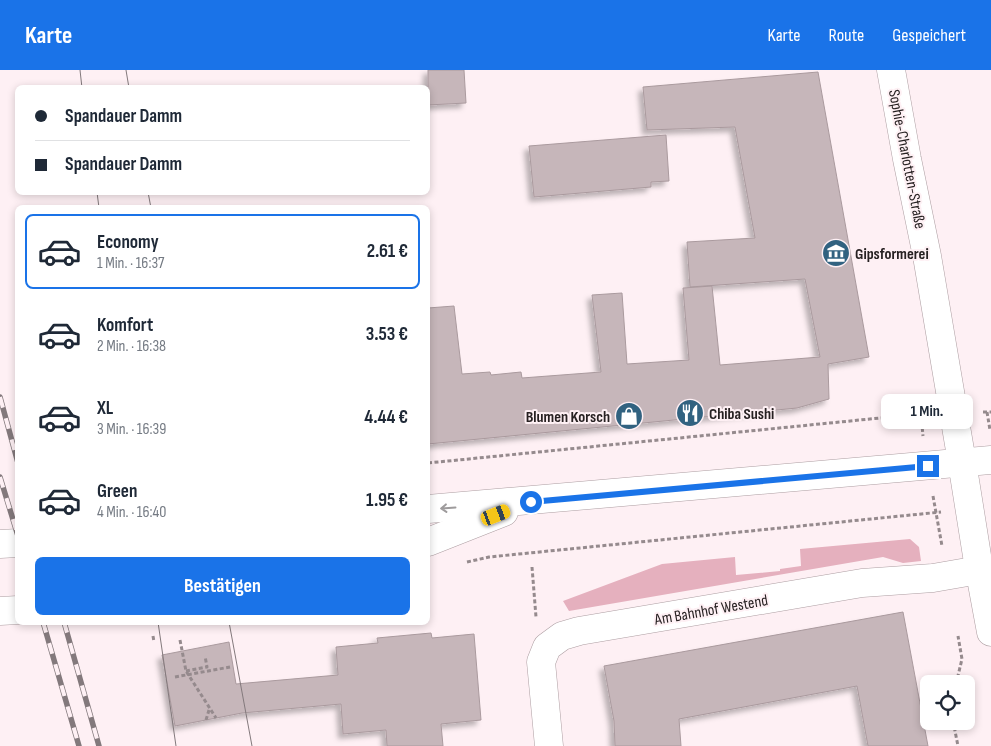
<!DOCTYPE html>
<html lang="de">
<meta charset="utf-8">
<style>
:root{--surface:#fff;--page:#f6f6f7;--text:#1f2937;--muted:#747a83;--line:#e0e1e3;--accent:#1a73e8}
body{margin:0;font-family:"Sofia Sans Condensed",sans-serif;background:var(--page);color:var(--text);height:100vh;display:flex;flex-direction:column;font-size:19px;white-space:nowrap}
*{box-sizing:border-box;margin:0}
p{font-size:16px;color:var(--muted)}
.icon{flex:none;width:28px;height:28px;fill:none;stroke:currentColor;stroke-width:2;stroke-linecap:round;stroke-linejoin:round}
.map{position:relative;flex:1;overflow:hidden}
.panel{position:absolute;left:15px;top:135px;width:415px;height:420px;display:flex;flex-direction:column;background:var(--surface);border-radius:8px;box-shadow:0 2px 8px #0003}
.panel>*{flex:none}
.guide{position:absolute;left:15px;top:15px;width:415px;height:110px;border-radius:8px;box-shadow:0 2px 8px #0003;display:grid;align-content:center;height:110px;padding:0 20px;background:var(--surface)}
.controls{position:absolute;left:920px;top:605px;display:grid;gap:10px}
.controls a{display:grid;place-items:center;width:55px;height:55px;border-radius:8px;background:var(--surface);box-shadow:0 2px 8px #0003;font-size:25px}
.end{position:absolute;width:22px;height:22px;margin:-11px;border:6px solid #1a73e8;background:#fff;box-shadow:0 0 0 2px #fff}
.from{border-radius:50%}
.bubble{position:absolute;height:35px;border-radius:8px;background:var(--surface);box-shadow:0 2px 8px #0003;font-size:16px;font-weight:700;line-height:35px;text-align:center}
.car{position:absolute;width:15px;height:30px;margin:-15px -8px;border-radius:6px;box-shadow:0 0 4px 1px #0007;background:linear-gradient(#f5c518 24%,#345 0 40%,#f5c518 0 76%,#345 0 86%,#f5c518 0)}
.guide b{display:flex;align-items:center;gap:18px;height:48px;font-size:19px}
.guide b+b{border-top:1px solid var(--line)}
.guide i{width:12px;height:12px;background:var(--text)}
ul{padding:9px 0 0;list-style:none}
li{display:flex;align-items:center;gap:15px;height:75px;margin:0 10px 8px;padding:0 10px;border:2px solid transparent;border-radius:8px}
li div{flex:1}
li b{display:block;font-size:19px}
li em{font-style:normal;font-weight:700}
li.current{border-color:var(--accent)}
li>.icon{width:45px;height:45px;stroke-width:1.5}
.button{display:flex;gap:10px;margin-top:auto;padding:10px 20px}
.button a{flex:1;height:58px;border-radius:8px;background:var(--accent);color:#fff;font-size:20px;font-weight:700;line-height:58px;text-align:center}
header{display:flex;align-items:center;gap:30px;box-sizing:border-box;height:70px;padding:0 25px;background:var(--accent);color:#fff}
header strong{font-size:24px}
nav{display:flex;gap:28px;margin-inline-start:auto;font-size:18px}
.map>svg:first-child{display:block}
.green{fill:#e5b0be}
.building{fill:#c6b6ba;stroke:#aa9a9e;filter:url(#shadow)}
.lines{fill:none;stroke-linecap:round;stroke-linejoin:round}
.street-casing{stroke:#ad9ea2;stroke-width:29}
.secondary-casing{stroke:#ad9ea2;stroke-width:29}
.path{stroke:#958a8d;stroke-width:3;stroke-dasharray:4 2.5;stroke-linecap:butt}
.street{stroke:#fff;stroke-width:28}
.secondary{stroke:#fff;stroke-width:28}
.tram{stroke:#83797c;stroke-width:1}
.rail-casing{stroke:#83797c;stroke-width:5.5}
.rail{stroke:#fef0f4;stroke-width:4;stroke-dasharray:11;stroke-linecap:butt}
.oneway{stroke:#9e9b9c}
.route{stroke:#1a73e8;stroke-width:6}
.labels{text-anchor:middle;stroke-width:4;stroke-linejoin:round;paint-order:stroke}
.street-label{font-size:16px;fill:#272122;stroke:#fef0f4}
.poi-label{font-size:16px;font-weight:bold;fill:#272122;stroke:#fef0f4;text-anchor:start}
</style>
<header>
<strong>Karte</strong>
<nav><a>Karte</a><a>Route</a><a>Gespeichert</a></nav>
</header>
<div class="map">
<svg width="991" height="676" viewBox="0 0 991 676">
<defs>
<filter id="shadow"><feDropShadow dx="-4.5" dy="4.5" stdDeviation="2.5" flood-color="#0004"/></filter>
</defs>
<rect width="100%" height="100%" fill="#fef0f4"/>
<polygon class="green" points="910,469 919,477 921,491 903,493 883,487 569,541 563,531 662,494 735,487 736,505 780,501 780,499 801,496 800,479"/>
<g class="building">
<polygon points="428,0 464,0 466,33 428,35"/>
<polygon points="818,2 869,287 828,294 829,329 797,338 428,374 428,238 454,236 462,304 490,302 491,305 521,302 522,308 601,302 592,225 622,223 627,294 689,290 683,218 712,216 720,295 820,287 805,209 690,217 687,172 755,168 735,57 647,60 643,17"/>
<polygon points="666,65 669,111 651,112 651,117 534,127 529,76"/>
<polygon points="903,542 928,676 868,676 857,616 679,649 681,676 615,676 614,651 604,596"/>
<polygon points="431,563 432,568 474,564 481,650 441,654 443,676 387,676 386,660 343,664 341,634 242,643 175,656 162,585 229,572 236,614 338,605 336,577 378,573 377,568"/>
</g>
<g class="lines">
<g class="street-casing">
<g id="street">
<polyline points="891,0 907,89 927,186 962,392"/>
<polyline points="549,676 541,592 547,577 562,566 579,561 862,513 933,508 979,500"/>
</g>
</g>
<g class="secondary-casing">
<g id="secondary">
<polyline points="962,392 978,492 991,562"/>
<polyline points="428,439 991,390"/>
<polyline points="428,472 504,442"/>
<polyline points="0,474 18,473"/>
<polyline points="0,541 18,540"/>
</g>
</g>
<g class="path">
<polyline points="983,342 991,342"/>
<polyline points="987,342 990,360"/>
<polyline points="921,345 923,366"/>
<polyline points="428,393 880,348 925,346"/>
<polyline points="933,426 942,476"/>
<polyline points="467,492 489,487 941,442"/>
<polyline points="532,497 536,547"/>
<polyline points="153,566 154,572"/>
<polyline points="180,570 186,601 216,648"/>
<polyline points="186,601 207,597 205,586"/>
<polyline points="175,607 230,597"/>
<polyline points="956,614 962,589 958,566"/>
<polyline points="206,650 209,640"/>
<polyline points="953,651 958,676"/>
</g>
<use href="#street" class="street"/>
<use href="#secondary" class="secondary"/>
<g class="tram">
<polyline points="80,0 82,18"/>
<polyline points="126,0 129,18"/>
<polyline points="97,122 99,138"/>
<polyline points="148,122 151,138"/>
<polyline points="158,552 176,676"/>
<polyline points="229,552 252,676"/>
</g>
<g class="rail-casing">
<g id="rail">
<polyline points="0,327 18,393"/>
<polyline points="0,407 18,466"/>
<polyline points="43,552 79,676"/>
<polyline points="64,552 99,676"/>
</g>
</g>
<use href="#rail" class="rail"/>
</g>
<defs><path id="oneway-shaft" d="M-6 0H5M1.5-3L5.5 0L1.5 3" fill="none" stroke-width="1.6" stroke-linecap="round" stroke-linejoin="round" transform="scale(1.25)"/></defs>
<use class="oneway" href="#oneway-shaft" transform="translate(448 438) rotate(176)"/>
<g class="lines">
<polyline class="route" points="531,432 928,396"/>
</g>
<defs>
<g id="museum-disc" transform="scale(1.4375)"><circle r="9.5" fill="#316280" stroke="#fef0f4"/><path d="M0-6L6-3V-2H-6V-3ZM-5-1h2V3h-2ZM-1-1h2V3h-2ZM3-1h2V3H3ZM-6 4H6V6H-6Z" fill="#fff"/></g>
<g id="restaurant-disc" transform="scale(1.4375)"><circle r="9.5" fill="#316280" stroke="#fef0f4"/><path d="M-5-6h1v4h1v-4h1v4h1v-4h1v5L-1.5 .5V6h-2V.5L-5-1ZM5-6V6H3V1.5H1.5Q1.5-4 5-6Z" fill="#fff"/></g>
<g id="shop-disc" transform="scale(1.4375)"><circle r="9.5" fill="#316280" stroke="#fef0f4"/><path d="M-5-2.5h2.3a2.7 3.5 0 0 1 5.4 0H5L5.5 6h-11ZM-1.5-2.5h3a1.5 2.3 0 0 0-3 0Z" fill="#fff"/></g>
</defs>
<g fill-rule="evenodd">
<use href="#museum-disc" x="836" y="183"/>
<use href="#restaurant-disc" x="690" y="343"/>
<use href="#shop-disc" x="629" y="346"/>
</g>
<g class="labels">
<g class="street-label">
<text transform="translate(908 89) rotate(79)" y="6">Sophie-Charlotten-Straße</text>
<text transform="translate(711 539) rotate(-10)" y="6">Am Bahnhof Westend</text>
</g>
<g class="poi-label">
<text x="855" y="189">Gipsformerei</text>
<text x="709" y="349">Chiba Sushi</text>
<text x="610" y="352" text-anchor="end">Blumen Korsch</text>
</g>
</g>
</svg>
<div class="controls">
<a><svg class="icon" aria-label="locate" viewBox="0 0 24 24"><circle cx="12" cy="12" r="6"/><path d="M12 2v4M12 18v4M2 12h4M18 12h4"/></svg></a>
</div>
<i class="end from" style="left:531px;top:432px"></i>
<i class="end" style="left:928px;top:396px"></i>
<div class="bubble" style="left:881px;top:324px;width:92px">1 Min.</div>
<i class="car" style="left:496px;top:445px;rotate:69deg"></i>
<div class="guide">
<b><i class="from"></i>Spandauer Damm</b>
<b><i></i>Spandauer Damm</b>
</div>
<section class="panel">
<ul>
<li class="current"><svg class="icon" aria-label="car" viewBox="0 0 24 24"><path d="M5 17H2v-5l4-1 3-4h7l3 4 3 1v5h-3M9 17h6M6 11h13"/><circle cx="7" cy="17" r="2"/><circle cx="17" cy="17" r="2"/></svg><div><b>Economy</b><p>1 Min. · 16:37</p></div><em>2.61 €</em></li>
<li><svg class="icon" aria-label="car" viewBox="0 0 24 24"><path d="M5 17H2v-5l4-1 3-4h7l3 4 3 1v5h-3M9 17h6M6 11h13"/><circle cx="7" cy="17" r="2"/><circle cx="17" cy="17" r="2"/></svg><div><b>Komfort</b><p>2 Min. · 16:38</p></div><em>3.53 €</em></li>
<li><svg class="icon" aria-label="car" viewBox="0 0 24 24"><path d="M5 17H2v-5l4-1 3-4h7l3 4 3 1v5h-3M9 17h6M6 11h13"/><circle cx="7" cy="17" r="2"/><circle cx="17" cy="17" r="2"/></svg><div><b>XL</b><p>3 Min. · 16:39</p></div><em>4.44 €</em></li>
<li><svg class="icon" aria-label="car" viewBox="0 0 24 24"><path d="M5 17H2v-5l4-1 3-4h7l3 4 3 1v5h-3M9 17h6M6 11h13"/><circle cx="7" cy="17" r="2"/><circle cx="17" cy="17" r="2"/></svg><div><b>Green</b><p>4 Min. · 16:40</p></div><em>1.95 €</em></li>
</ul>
<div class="button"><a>Bestätigen</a></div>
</section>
</div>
